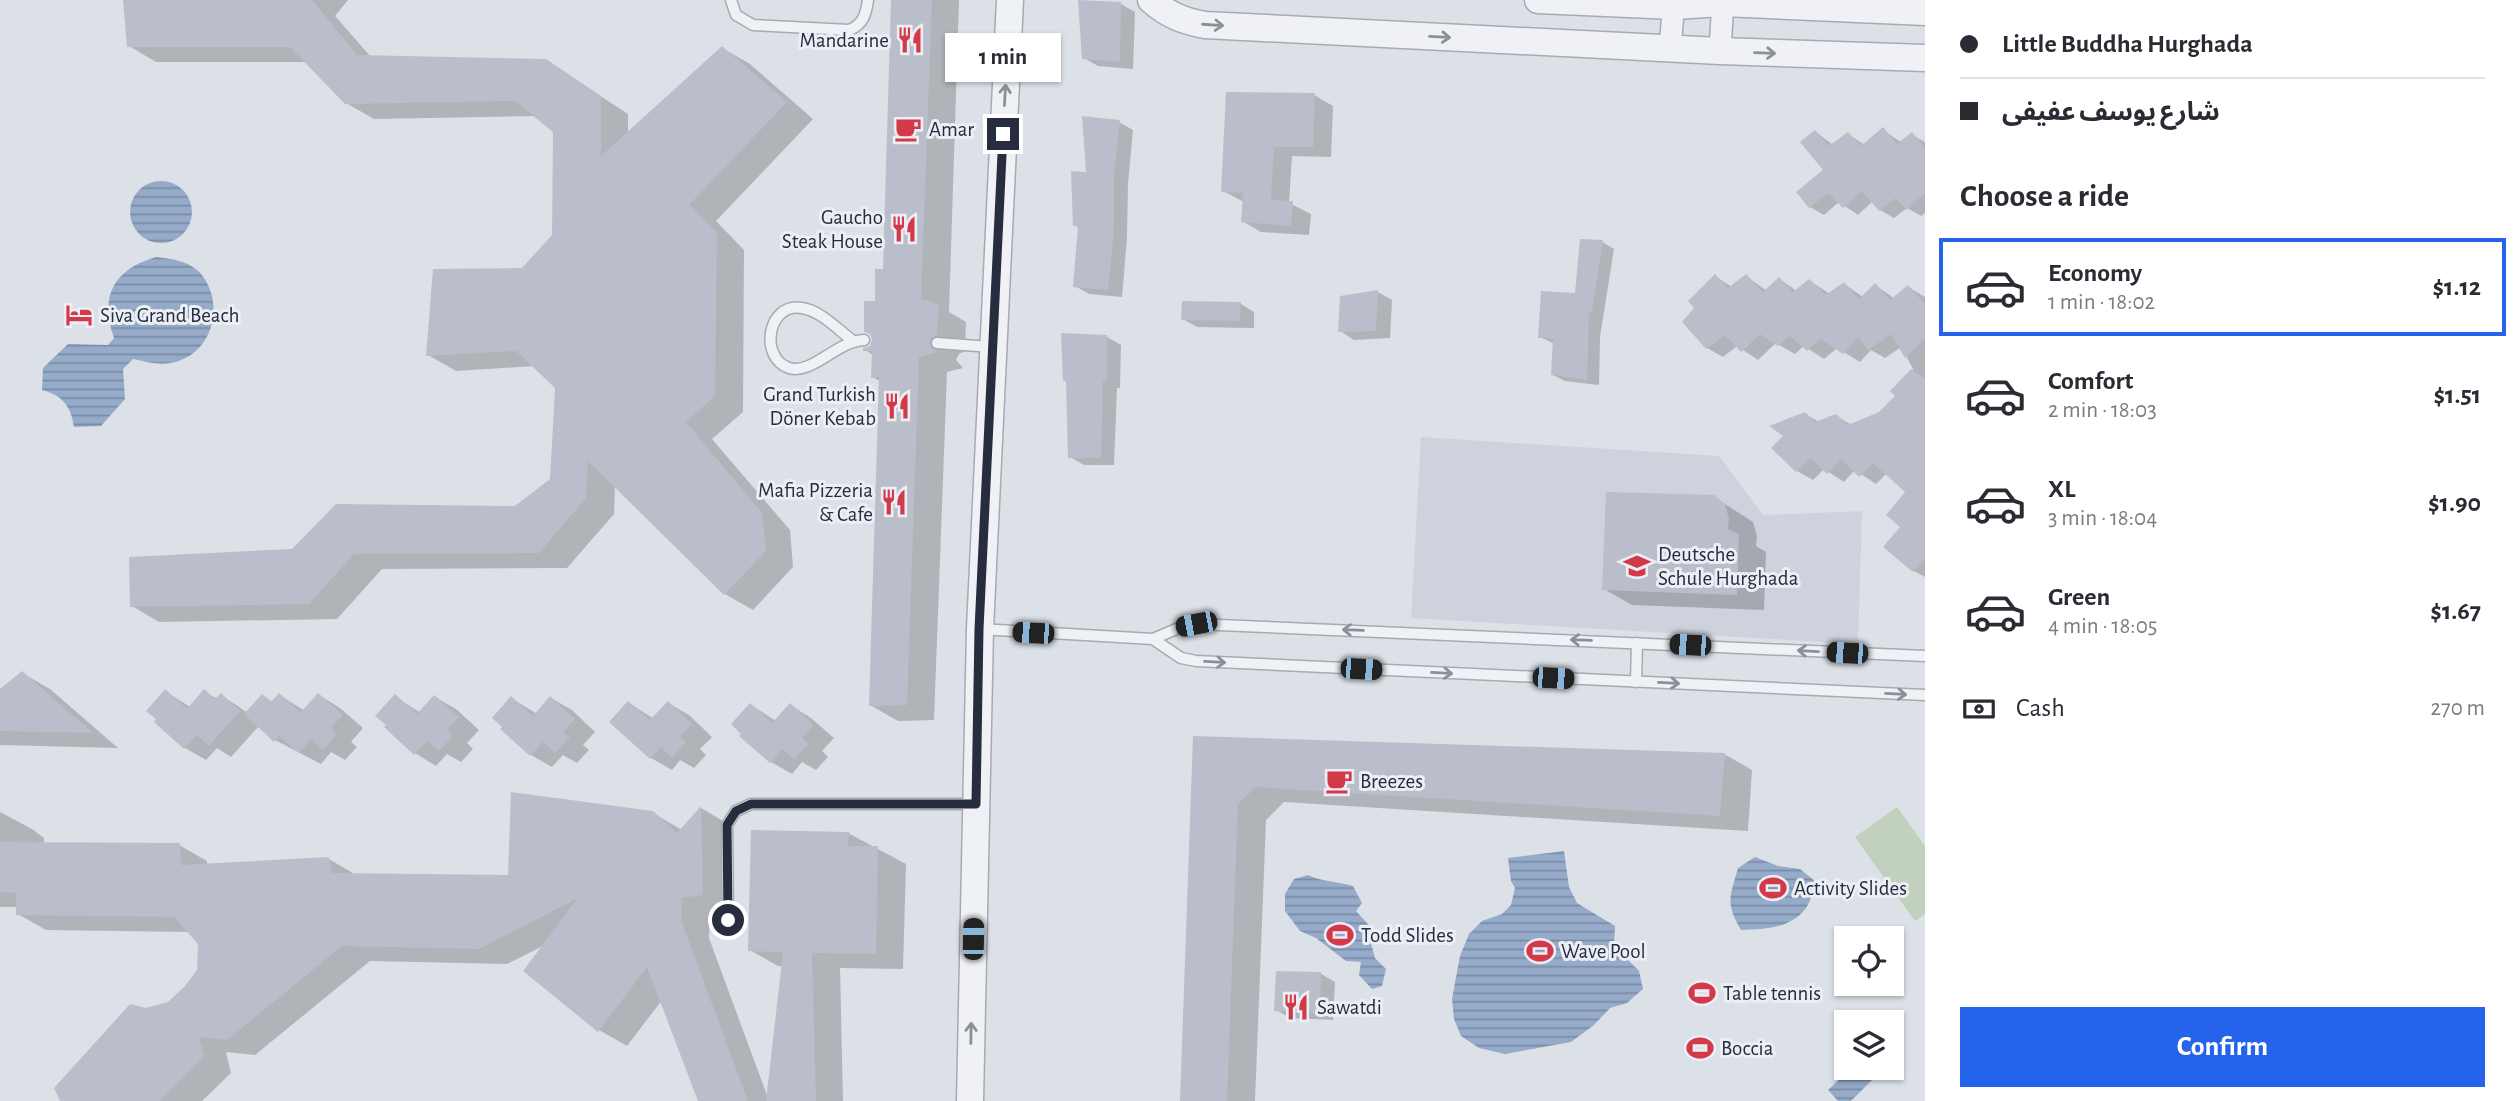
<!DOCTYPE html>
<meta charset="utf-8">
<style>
:root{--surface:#fff;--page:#f7f7f7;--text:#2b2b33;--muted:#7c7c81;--line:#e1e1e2;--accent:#2563eb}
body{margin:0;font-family:"Alegreya Sans","Noto Sans Arabic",sans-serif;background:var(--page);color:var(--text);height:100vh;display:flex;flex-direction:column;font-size:26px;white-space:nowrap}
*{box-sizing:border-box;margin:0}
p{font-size:23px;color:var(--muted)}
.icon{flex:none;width:38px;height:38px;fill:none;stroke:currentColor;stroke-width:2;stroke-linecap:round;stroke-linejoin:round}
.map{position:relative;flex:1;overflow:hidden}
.details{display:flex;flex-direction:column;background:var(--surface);width:595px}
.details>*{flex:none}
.guide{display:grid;align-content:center;height:154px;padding:0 35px;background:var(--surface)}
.controls{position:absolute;left:1834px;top:926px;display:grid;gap:14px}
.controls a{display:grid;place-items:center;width:70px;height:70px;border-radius:0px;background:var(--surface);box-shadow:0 2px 5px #0004;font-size:35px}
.end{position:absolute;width:32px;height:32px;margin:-16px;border:9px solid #252d3e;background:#fff;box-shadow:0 0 0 4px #fff}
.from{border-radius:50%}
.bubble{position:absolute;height:49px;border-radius:0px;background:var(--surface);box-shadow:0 2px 5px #0004;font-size:23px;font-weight:700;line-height:49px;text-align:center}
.car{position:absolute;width:21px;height:42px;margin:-21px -10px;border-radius:9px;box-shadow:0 0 5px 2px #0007;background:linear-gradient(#222 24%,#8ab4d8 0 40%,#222 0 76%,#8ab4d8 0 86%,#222 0)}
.guide b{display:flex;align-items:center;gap:24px;height:66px;font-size:26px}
.guide b+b{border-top:2px solid var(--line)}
.guide i{width:18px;height:18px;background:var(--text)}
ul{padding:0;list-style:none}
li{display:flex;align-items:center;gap:21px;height:98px;margin:0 14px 10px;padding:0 21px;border:4px solid transparent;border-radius:0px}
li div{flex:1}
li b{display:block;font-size:26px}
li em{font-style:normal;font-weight:700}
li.on{border-color:var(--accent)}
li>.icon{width:63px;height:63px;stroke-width:1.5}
h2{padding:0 35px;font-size:32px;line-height:84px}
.pay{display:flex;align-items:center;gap:18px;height:77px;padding:0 35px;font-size:26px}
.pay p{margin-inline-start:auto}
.action{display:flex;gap:14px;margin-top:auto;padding:14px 35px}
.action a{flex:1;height:80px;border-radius:0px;background:var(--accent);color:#fff;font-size:28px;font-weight:700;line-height:80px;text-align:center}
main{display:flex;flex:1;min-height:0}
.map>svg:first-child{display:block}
.built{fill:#ced2dc}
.green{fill:#c1d1bd}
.water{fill:url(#water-rules)}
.shadow{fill:#0003}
.building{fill:#b9beca}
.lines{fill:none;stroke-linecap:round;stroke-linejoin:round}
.service-casing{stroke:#a5aab4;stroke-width:13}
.minor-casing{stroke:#a5aab4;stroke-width:24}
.tertiary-casing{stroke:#a5aab4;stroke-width:29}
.service{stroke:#eff1f5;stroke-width:10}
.minor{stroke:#eff1f5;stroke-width:21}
.tertiary{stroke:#eff1f5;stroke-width:26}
.oneway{stroke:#8a8f9a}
.route{stroke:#252d3e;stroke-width:9}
.labels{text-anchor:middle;stroke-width:6;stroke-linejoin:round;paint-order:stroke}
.poi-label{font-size:21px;fill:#252d3e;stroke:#ebeff5;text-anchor:start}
</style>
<main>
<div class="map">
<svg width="1925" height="1101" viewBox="0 0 1925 1101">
<defs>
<pattern id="water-rules" width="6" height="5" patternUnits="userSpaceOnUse" patternTransform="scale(1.75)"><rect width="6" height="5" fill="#95abc9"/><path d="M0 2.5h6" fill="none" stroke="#798ca5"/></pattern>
</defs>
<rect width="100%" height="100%" fill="#dce0e7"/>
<polygon class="built" points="1421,437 1719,456 1763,515 1862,511 1858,644 1411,618"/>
<polygon class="green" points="1897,807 1925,846 1925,914 1915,921 1855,837"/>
<g class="water">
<circle cx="161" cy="212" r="31"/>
<path d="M156 257C171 259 185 260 197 270 226 297 216 352 175 362 161 366 147 362 133 359L123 369 125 399 101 426 74 427C71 406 62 395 42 390L43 368 68 344 108 345 114 338C99 296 114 269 156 257Z"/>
<polygon points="1564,851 1569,887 1577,903 1615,926 1614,946 1639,971 1643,989 1627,1003 1610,1008 1594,1025 1571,1042 1505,1054 1479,1048 1461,1036 1454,1019 1452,999 1460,956 1469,934 1482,921 1502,914 1511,905 1515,888 1511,881 1508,858"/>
<path d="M1755 857 1778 866 1800 869 1816 882C1813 890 1811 901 1806 908 1790 929 1765 929 1741 930 1725 902 1730 897 1738 868Z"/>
<path d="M1308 875C1322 882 1337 881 1353 886L1362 903 1356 911 1374 931 1370 940 1375 958 1386 969 1382 986 1372 989 1359 975 1361 962 1346 961 1316 938 1300 931 1285 911V894L1294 879Z"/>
<polygon points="1851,1068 1884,1068 1851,1101 1838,1101 1828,1090"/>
</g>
<g class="shadow">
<polygon points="125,0 348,0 335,16 371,57 545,60 628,114 628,134 722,48 750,64 813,119 716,221 744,250 743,412 712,439 790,530 793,567 753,610 725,594 615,485 614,514 567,568 382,569 337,619 159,622 132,606 293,551 516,508 552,480 556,387 535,366 456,371 428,355 522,269 554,236 555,132 536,116 374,119 346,103 306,62 156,62 129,46"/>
<polygon points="893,0 959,0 949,312 966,322 965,351 959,354 956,360 963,368 947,372 934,720 898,721 870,705 881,382 873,377 873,355 865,350 871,347 874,339 877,303 884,271"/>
<polygon points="1121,4 1135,12 1133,69 1098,66 1084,58"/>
<polygon points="1314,95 1333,106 1331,157 1292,156 1289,203 1311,214 1309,235 1261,232 1242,221 1244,202 1223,191"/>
<polygon points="1119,122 1133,130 1128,183 1127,237 1122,297 1089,294 1075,286 1079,228 1075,225 1087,174"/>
<polygon points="1883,130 1902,143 1912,135 1925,142 1925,213 1921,216 1907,208 1894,218 1880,210 1873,201 1858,215 1839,202 1824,215 1810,207 1825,170 1816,132 1833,145 1848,134 1865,145"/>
<polygon points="1602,242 1614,249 1600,337 1599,385 1565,381 1553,375 1555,344 1540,337 1576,295"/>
<polygon points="1715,276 1732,287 1746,276 1767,291 1779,279 1797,291 1810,281 1830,294 1844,284 1863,297 1875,285 1894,298 1908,287 1925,297 1925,577 1914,571 1903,527 1907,492 1887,473 1876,484 1855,470 1844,482 1824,469 1813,480 1797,471 1805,414 1819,422 1836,416 1852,425 1880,414 1898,396 1892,391 1913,369 1901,347 1885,358 1871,350 1860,362 1837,348 1824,359 1804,346 1795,354 1776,343 1758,360 1737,346 1723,357 1707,348 1696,308"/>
<polygon points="1378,292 1392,300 1390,338 1354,340 1340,331 1342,298"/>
<polygon points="1241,304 1254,312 1254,328 1197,327 1183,319"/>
<polygon points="1107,337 1121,345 1120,388 1117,388 1114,465 1084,465 1070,457"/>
<polygon points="1714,497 1753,522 1757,536 1756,546 1766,552 1764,610 1632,605 1604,589"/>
<polygon points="22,673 50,689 118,748 0,745 0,692"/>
<polygon points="165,691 190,707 204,692 218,699 221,695 248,713 263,696 273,702 279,695 305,711 319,695 340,708 363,728 351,742 357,747 345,760 331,752 321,764 275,740 259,726 231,757 217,748 206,760 185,748"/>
<polygon points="395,697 421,713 435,697 456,709 479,730 467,743 473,749 461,762 447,754 436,766 415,753"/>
<polygon points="511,698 537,714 551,698 572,710 595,732 583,745 589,750 577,763 563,755 552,767 531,755 503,729"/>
<polygon points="629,703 654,719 668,703 689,715 712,737 700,749 706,755 694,768 680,760 672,770 651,758"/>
<polygon points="751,705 776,721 790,705 811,718 834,738 822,751 828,757 816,770 802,762 792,774 771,762"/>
<polygon points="1195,738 1724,754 1752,770 1748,831 1284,802 1266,820 1255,1101 1181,1101"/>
<polygon points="701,808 728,824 731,910 710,913 709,938 768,1098 783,966 778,966 750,950 848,833 906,864 903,969 840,968 843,1101 700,1101 662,1000 627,1046 599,1030 545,945 507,964 370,961 255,1055 226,1052 231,1073 202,1101 62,1101 146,1010 169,1004 186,987 198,971 200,943 190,932 46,930 18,914 18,907 0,907 0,812 32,829 44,838 44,844 179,845 207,861 207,865 329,859 356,875 510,877 653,813 682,830"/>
<polygon points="1278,973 1321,974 1335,982 1333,1020 1290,1018 1276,1010"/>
</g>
<g class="building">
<polygon points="123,0 312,0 357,55 546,59 601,96 601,156 722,46 787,102 689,205 717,232 715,396 686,422 762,513 766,551 724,595 588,461 586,498 539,553 354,554 309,604 130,607 129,557 292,549 336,504 515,506 550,479 555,388 516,351 426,356 433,269 522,268 552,235 553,132 515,101 345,104 290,47 127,47"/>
<polygon points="891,0 932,0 921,299 939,304 937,335 931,338 929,343 937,352 919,357 907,705 869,706 879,377 871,378 872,351 863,351 863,348 870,346 872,339 870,334 864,332 864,301 875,301 875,269 883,269"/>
<polygon points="1078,0 1121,2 1120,62 1082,59"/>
<polygon points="1226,92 1315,93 1313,147 1274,147 1271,200 1293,201 1291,226 1241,222 1243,193 1221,192"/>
<polygon points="1082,116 1120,120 1114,174 1114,229 1108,290 1073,287 1078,226 1073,226 1071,171 1086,172"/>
<polygon points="1883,127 1897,144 1912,132 1925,148 1925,193 1906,210 1896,198 1879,211 1862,191 1843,208 1828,193 1809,208 1796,192 1823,170 1800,142 1815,130 1829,146 1848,132 1861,146"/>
<polygon points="1580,239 1603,240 1592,312 1589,312 1587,380 1551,375 1553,339 1538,338 1541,291 1575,293"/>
<polygon points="1715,274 1728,288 1746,274 1763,292 1779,277 1793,292 1809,279 1826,295 1844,282 1859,299 1875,283 1890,300 1908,285 1925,304 1925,338 1905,358 1891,334 1868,350 1858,337 1843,354 1821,339 1807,351 1790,336 1778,346 1760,334 1741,352 1725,335 1706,349 1682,322 1694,308 1688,301"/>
<polygon points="1378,290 1376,331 1338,332 1340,296"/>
<polygon points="1182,301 1241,302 1240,321 1181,320"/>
<polygon points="1061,333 1107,335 1107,381 1103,381 1101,458 1068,458 1066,381 1063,381"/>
<polygon points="1911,369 1925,379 1925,558 1913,572 1883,547 1900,527 1886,515 1905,492 1873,463 1859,477 1841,459 1827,474 1810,458 1796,472 1771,448 1783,436 1769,426 1805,412 1815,422 1836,414 1848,425 1879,412 1895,396 1890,391"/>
<polygon points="1606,492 1714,495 1725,504 1729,519 1728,529 1739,534 1737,595 1602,590"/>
<polygon points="22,671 93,733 0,731 0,689"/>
<polygon points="165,689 187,709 204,689 215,699 221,693 240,711 209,746 197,735 184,749 154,722 156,719 146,711"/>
<polygon points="279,693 301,712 318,693 343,715 331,728 337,734 323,750 311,739 299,753 279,736 274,742 244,714 262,694 271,702"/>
<polygon points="395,694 417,714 434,695 459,717 447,730 453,736 439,751 427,741 414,755 384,727 386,725 375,716"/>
<polygon points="511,696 533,716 550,696 575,719 563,732 570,737 555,753 543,742 530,756 500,729 502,727 492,718"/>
<polygon points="628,701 650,720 668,701 692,724 680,736 686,742 672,758 661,747 650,759 609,722"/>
<polygon points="750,703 772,723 790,703 814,725 802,738 809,744 794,759 782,749 770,763 739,736 741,734 731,724"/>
<polygon points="1193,736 1725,753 1720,816 1256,787 1238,804 1227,1101 1180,1101"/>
<polygon points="511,792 653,811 677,833 701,806 703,895 682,898 681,920 748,1101 698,1101 647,967 598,1032 523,971 578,898 479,949 342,946 227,1040 199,1037 204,1056 159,1101 60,1101 54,1088 130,1004 146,1008 168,1002 185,986 197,970 198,944 174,917 16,915 16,893 0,892 0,842 180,843 181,865 329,857 332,873 508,875"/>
<polygon points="751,830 849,832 848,846 878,846 876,954 812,953 816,1101 766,1101 783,952 748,951"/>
<polygon points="1276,971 1321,972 1320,1013 1274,1011"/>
</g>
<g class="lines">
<g class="service-casing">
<g id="service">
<path d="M731 0 736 15 753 25 849 30C863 25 866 14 868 0"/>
<path d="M852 340C837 329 821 311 802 308 767 302 759 358 789 368 812 375 837 341 864 340"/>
<polyline points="937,343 991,347"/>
<polyline points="980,629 1153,639 1181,627 1196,624 1925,656"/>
<polyline points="1153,639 1181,658 1196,661 1925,695"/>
<polyline points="1636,682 1637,643"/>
<polyline points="728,920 727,825 736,811 751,804 976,804"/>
</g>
</g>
<g class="minor-casing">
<g id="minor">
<polyline points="1670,49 1674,0"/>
<polyline points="1720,51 1723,0"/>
</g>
</g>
<g class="tertiary-casing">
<g id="tertiary">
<path d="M1151 0C1168 15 1183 21 1205 25L1720 51 1925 58"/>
<polyline points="1538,0 1674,6 1723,3 1925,12"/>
<polyline points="970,1101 980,629 1010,0"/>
</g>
</g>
<use href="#service" class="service"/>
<use href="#minor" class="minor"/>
<use href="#tertiary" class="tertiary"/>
</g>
<defs><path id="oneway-shaft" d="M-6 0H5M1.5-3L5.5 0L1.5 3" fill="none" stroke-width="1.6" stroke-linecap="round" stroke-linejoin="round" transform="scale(1.75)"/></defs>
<g class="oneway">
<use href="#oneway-shaft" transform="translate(1213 25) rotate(4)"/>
<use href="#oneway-shaft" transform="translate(1440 37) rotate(3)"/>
<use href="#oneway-shaft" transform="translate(1765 53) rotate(2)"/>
<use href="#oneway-shaft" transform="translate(1005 95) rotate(-87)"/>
<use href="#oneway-shaft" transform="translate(1353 630) rotate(-178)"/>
<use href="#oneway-shaft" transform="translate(1581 640) rotate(-178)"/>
<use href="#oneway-shaft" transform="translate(1808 651) rotate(-177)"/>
<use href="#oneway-shaft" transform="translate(1215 662) rotate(3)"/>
<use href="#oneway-shaft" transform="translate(1442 673) rotate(3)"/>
<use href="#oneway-shaft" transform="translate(1669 683) rotate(3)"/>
<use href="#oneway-shaft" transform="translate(1896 694) rotate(3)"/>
<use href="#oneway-shaft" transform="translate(971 1033) rotate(-89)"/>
</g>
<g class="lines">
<polyline class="route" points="728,920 727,825 736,811 751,804 976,804 979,629 1003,134"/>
</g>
<defs>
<g id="restaurant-bare" transform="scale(2.1)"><path d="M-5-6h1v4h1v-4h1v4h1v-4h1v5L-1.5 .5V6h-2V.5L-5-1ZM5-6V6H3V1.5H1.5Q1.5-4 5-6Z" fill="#d33948" stroke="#ebeff5" stroke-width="2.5" paint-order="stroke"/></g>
<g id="cafe-bare" transform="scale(2.1)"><path d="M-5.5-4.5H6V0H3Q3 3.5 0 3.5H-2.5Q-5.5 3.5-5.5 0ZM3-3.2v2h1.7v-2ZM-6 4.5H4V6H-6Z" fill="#d33948" stroke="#ebeff5" stroke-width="2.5" paint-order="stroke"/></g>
<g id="hotel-bare" transform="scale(2.1)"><path d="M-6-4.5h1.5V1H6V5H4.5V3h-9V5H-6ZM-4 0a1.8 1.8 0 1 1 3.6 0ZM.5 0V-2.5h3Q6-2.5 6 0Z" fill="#d33948" stroke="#ebeff5" stroke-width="2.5" paint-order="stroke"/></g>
<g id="school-bare" transform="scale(2.1)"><path d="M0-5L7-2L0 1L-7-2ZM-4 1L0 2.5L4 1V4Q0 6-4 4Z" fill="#d33948" stroke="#ebeff5" stroke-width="2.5" paint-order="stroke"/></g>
<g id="stadium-bare" transform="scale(2.1)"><path d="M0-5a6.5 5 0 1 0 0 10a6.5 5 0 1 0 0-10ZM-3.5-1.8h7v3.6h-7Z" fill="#d33948" stroke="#ebeff5" stroke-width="2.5" paint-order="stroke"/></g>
</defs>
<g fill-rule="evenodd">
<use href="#restaurant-bare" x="910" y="40"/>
<use href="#cafe-bare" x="908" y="129"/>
<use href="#restaurant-bare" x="904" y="229"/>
<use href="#hotel-bare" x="79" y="315"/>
<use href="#restaurant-bare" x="897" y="406"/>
<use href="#restaurant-bare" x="894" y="502"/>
<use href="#school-bare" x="1637" y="566"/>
<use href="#cafe-bare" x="1339" y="781"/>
<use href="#stadium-bare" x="1773" y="888"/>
<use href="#stadium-bare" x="1340" y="935"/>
<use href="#stadium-bare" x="1540" y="951"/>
<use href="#stadium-bare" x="1702" y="993"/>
<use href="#restaurant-bare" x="1296" y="1007"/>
<use href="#stadium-bare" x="1700" y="1048"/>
</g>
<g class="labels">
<g class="poi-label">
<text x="889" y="47" text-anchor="end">Mandarine</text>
<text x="929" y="136">Amar</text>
<text x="883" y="224" text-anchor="end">Gaucho<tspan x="883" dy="24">Steak House</tspan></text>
<text x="100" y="322">Siva Grand Beach</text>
<text x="876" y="401" text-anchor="end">Grand Turkish<tspan x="876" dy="24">Döner Kebab</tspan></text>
<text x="873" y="497" text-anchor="end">Mafia Pizzeria<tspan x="873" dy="24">&amp; Cafe</tspan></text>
<text x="1658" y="561">Deutsche<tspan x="1658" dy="24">Schule Hurghada</tspan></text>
<text x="1360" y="788">Breezes</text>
<text x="1794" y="895">Activity Slides</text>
<text x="1361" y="942">Todd Slides</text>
<text x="1561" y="958">Wave Pool</text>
<text x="1723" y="1000">Table tennis</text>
<text x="1317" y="1014">Sawatdi</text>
<text x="1721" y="1055">Boccia</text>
</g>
</g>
</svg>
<div class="controls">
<a><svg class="icon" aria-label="locate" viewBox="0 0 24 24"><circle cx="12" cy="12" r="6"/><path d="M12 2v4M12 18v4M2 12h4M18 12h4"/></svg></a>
<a><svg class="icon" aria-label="layers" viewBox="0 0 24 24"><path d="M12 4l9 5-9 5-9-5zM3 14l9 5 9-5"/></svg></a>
</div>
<i class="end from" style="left:728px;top:920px"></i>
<i class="end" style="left:1003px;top:134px"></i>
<div class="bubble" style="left:945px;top:33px;width:116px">1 min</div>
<i class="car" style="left:1196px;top:624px;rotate:259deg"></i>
<i class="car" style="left:1033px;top:633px;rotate:273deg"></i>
<i class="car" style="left:1690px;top:645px;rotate:273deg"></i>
<i class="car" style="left:1847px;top:653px;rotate:273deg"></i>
<i class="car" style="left:1361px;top:669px;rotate:93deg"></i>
<i class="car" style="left:1553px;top:678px;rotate:93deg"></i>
<i class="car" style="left:973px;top:939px;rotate:1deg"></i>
</div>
<section class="details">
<div class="guide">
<b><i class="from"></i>Little Buddha Hurghada</b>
<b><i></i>شارع يوسف عفيفى</b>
</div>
<h2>Choose a ride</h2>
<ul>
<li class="on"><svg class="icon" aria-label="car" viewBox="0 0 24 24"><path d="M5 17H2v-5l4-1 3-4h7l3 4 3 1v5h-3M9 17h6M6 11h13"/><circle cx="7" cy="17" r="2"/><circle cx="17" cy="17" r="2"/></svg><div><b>Economy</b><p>1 min · 18:02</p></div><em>$1.12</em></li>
<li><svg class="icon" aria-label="car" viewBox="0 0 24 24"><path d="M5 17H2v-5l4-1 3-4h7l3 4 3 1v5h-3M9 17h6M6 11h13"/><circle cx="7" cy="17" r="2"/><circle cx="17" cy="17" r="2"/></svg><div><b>Comfort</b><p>2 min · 18:03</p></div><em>$1.51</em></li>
<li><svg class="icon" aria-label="car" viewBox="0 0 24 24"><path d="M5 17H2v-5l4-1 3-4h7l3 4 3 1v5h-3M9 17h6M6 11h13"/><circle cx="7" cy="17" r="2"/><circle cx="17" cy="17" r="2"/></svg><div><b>XL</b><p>3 min · 18:04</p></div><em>$1.90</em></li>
<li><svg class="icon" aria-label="car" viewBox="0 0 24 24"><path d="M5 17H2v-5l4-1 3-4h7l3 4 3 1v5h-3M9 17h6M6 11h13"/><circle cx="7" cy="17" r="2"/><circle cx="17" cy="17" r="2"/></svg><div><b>Green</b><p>4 min · 18:05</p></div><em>$1.67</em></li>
</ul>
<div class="pay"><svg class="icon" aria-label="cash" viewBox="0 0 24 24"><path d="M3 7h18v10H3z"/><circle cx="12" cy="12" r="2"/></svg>Cash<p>270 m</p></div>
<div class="action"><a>Confirm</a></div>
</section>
</main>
